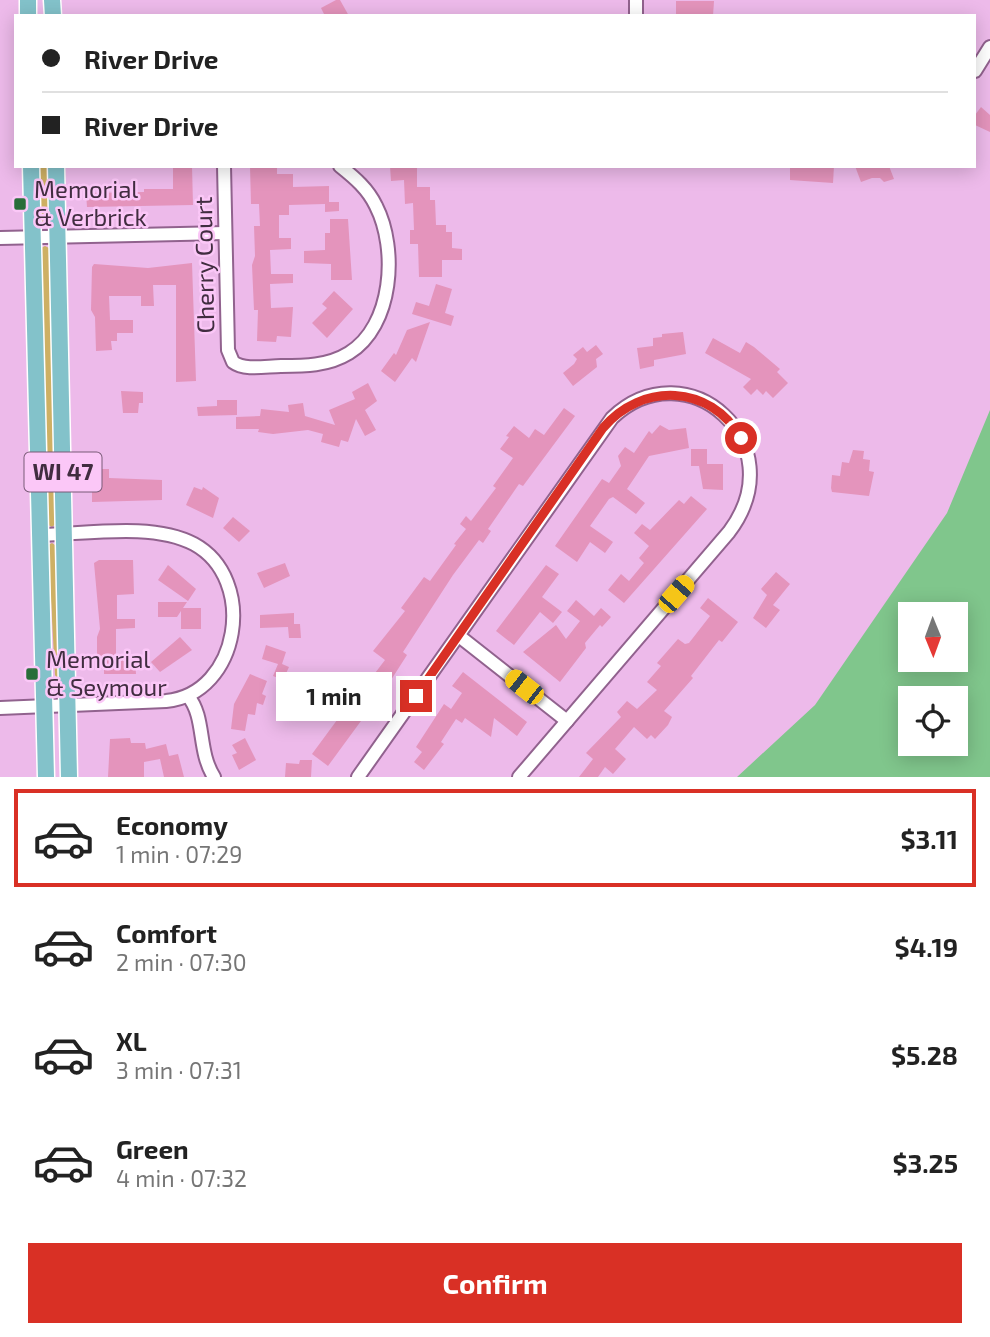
<!DOCTYPE html>
<meta charset="utf-8">
<style>
:root{--surface:#fff;--page:#f2f2f2;--text:#222;--muted:#767676;--line:#e0e0e0;--accent:#d93025}
body{margin:0;font-family:"Exo 2",sans-serif;background:var(--page);color:var(--text);height:100vh;display:flex;flex-direction:column;font-size:26px;white-space:nowrap}
*{box-sizing:border-box;margin:0}
p{font-size:23px;color:var(--muted)}
.icon{flex:none;width:38px;height:38px;fill:none;stroke:currentColor;stroke-width:2;stroke-linecap:round;stroke-linejoin:round}
.map{position:relative;height:777px;overflow:hidden}
.drawer{display:flex;flex-direction:column;background:var(--surface);flex:1}
.drawer>*{flex:none}
.hud{position:absolute;left:14px;top:14px;width:962px;height:154px;border-radius:0px;box-shadow:0 4px 18px #0003;display:grid;align-content:center;height:154px;padding:0 28px;background:var(--surface)}
.needle{width:46px;rotate:179deg}
.controls{position:absolute;left:898px;top:602px;display:grid;gap:14px}
.controls a{display:grid;place-items:center;width:70px;height:70px;border-radius:0px;background:var(--surface);box-shadow:0 4px 18px #0003;font-size:35px}
.end{position:absolute;width:32px;height:32px;margin:-16px;border:9px solid #d93025;background:#fff;box-shadow:0 0 0 4px #fff}
.from{border-radius:50%}
.bubble{position:absolute;height:49px;border-radius:0px;background:var(--surface);box-shadow:0 4px 18px #0003;font-size:23px;font-weight:700;line-height:49px;text-align:center}
.car{position:absolute;width:21px;height:42px;margin:-21px -10px;border-radius:9px;box-shadow:0 0 5px 2px #0007;background:linear-gradient(#f5c518 24%,#345 0 40%,#f5c518 0 76%,#345 0 86%,#f5c518 0)}
.hud b{display:flex;align-items:center;gap:24px;height:66px;font-size:26px}
.hud b+b{border-top:2px solid var(--line)}
.hud i{width:18px;height:18px;background:var(--text)}
ul{padding:12px 0 0;list-style:none}
li{display:flex;align-items:center;gap:21px;height:98px;margin:0 14px 10px;padding:0 14px;border:4px solid transparent;border-radius:0px}
li div{flex:1}
li b{display:block;font-size:26px}
li em{font-style:normal;font-weight:700}
li.active{border-color:var(--accent)}
li>.icon{width:63px;height:63px;stroke-width:1.5}
.button{display:flex;gap:14px;margin-top:auto;padding:14px 28px}
.button a{flex:1;height:80px;border-radius:0px;background:var(--accent);color:#fff;font-size:28px;font-weight:700;line-height:80px;text-align:center}
.map>svg:first-child{display:block}
.green{fill:#ceb064}
.water{fill:#80c68c;fill-rule:evenodd}
.building{fill:#e494bc}
.lines{fill:none;stroke-linecap:round;stroke-linejoin:round}
.minor-casing{stroke:#91628e;stroke-width:16}
.major-casing{stroke:#fff;stroke-width:19}
.minor{stroke:#fff;stroke-width:12}
.major{stroke:#83c2ca;stroke-width:16}
.route{stroke:#d93025;stroke-width:9}
.poi-dot{fill:#286d39;stroke:#fbc7f7;stroke-width:2.5}
.labels{text-anchor:middle;stroke-width:5;stroke-linejoin:round;paint-order:stroke}
.shield{fill:#fbc7f7;stroke:#795b77;stroke-width:2}
.shield-label{font-size:23px;font-weight:bold;fill:#412d40}
.poi-label{font-size:24px;fill:#412d40;stroke:#fbc7f7;text-anchor:start}
.street-label{font-size:24px;fill:#412d40;stroke:#fbc7f7}
</style>
<div class="map">
<svg width="990" height="777" viewBox="0 0 990 777">
<rect width="100%" height="100%" fill="#edbaea"/>
<g class="green">
<polygon points="38,166 49,166 50,224 45,227 39,222"/>
<polygon points="45,246 51,249 57,523 52,527 46,524 41,248"/>
<polygon points="52,543 58,547 59,681 55,675 48,545"/>
</g>
<path class="water" d="M990 410V777H737L815 705 947 513ZM910 614H956V660H910ZM910 698H956V744H910Z"/>
<g class="building">
<polygon points="336,0 340,0 349,16 325,16 321,8"/>
<polygon points="676,1 714,1 713,16 676,16"/>
<polygon points="981,107 990,115 990,132 975,125 975,115"/>
<polygon points="173,166 192,166 193,205 87,207 86,193 144,192 144,189 173,189"/>
<polygon points="250,166 277,166 277,174 293,174 293,187 329,186 329,202 339,202 339,211 325,212 325,204 289,205 289,215 279,215 279,238 291,238 291,249 270,250 271,274 293,274 293,283 270,284 271,308 293,307 291,337 277,336 276,342 257,341 258,310 254,310 252,265 255,256 254,226 260,226 259,204 251,204"/>
<polygon points="390,166 417,166 417,187 430,187 430,200 435,200 436,225 446,225 446,232 452,232 452,248 462,249 462,260 442,260 442,277 419,277 418,244 410,244 410,230 414,230 413,203 405,204 404,180 391,181"/>
<polygon points="790,166 834,166 833,183 790,180"/>
<polygon points="855,166 889,166 894,179 884,182 880,178 872,178 861,182"/>
<polygon points="330,219 348,219 352,280 331,280 331,264 304,263 304,251 325,250 325,233 330,233"/>
<polygon points="192,263 196,381 176,382 176,285 153,285 154,306 141,306 141,296 109,296 110,320 133,320 133,333 117,333 117,341 111,341 112,350 96,351 95,317 91,310 92,267 94,264 148,268"/>
<polygon points="436,284 452,289 445,313 454,316 451,326 412,314 416,302 429,306"/>
<polygon points="334,291 353,309 327,338 312,323 327,308 322,304"/>
<polygon points="430,322 416,362 412,358 395,382 381,371 394,353 396,355 407,330"/>
<polygon points="683,332 686,354 654,360 654,366 640,369 637,348 653,346 653,338 662,337 662,334"/>
<polygon points="713,338 740,353 746,342 754,347 780,369 777,372 788,383 773,398 766,391 763,395 757,389 751,395 743,387 751,379 705,353"/>
<polygon points="596,345 603,354 596,359 597,367 573,386 563,373 574,364 577,359 573,355 583,347 587,352"/>
<polygon points="368,383 377,401 365,410 376,430 365,436 356,419 348,442 341,440 339,447 321,442 323,434 308,430 273,434 258,432 259,429 236,429 236,417 260,416 261,409 289,412 288,405 303,403 305,416 335,425 329,410 355,399 352,392"/>
<polygon points="121,391 143,392 143,403 139,403 138,413 123,413"/>
<polygon points="217,400 237,400 237,415 198,416 197,407 217,406"/>
<polygon points="564,408 575,416 523,486 519,484 488,529 491,531 483,543 479,540 453,575 403,652 407,655 391,680 328,766 312,754 354,697 349,694 362,676 369,681 385,660 373,651 405,611 401,608 424,577 430,581 456,545 454,544 466,529 460,524 466,516 471,521 496,488 493,486 513,458 500,449 509,437 506,436 514,426 529,438 535,429 544,435"/>
<polygon points="660,425 669,430 686,428 689,448 649,456 627,489 645,503 636,514 613,497 609,499 590,526 613,542 605,553 590,542 577,562 555,546 602,479 609,483 621,466 618,456 625,447 634,453 649,431 652,434"/>
<polygon points="691,449 707,449 707,464 723,464 723,490 703,489 699,466 691,466"/>
<polygon points="853,450 864,451 863,459 870,460 869,471 874,472 869,496 832,492 831,488 832,475 840,476 842,462 849,463"/>
<polygon points="97,469 109,469 109,478 162,480 162,500 92,502 92,484 98,484"/>
<polygon points="194,487 202,490 203,487 219,498 213,518 186,505"/>
<polygon points="691,496 707,509 624,603 608,590 621,574 629,581 644,563 639,558 649,546 634,533 642,524 650,530 679,500 684,504"/>
<polygon points="233,517 250,531 239,542 223,528"/>
<polygon points="99,560 133,560 134,594 117,595 117,619 135,619 135,628 116,629 116,656 123,656 123,661 135,660 136,674 104,674 104,669 97,669 97,637 100,629 94,563"/>
<polygon points="285,563 290,576 264,588 257,573"/>
<polygon points="168,565 196,589 188,601 158,580"/>
<polygon points="546,565 559,574 542,597 562,612 553,623 540,612 514,645 496,631"/>
<polygon points="776,572 790,584 773,605 780,610 766,628 753,618 767,595 761,589"/>
<polygon points="708,598 738,622 722,642 719,640 691,676 693,678 664,711 672,717 668,725 655,739 651,735 647,739 634,727 615,749 626,759 613,774 605,767 598,777 579,777 593,759 586,753 621,717 617,712 627,701 637,709 657,690 647,682 661,666 657,663 678,639 685,644 689,643 710,616 700,608"/>
<polygon points="576,600 594,616 601,608 611,617 602,627 600,625 585,643 586,648 560,682 523,652 556,625 566,639 580,621 567,611"/>
<polygon points="158,602 187,602 183,608 201,608 201,629 181,629 181,611 177,617 158,617"/>
<polygon points="294,613 294,624 300,624 301,638 289,638 288,627 260,628 260,615"/>
<polygon points="180,637 192,650 160,672 151,662"/>
<polygon points="266,645 286,652 282,664 289,667 283,680 273,676 278,664 262,659"/>
<polygon points="463,672 527,722 517,736 494,718 491,737 465,718 462,723 456,719 441,742 444,744 424,770 414,762 422,752 416,747 444,704 451,709 462,693 452,686"/>
<polygon points="250,674 267,681 262,694 266,696 263,705 257,703 255,715 248,714 245,731 231,729 234,704"/>
<polygon points="130,738 131,743 145,743 146,749 166,744 169,756 178,754 184,777 164,777 160,759 144,762 144,777 108,777 110,739"/>
<polygon points="245,738 256,760 239,770 232,755 237,753 232,745"/>
<polygon points="300,760 312,760 311,777 285,777 286,763 299,764"/>
</g>
<g class="lines">
<g class="minor-casing">
<g id="minor">
<polyline points="636,0 636,16"/>
<polyline points="975,71 990,47"/>
<path d="M224 166 228 350 233 362C245 371 267 366 281 366 304 366 328 366 349 353 393 326 398 249 376 206 368 189 355 178 340 166"/>
<polyline points="0,238 225,233"/>
<polyline points="459,636 567,721"/>
<path d="M188 696C206 718 197 750 214 777"/>
<path d="M0 708 166 701C240 694 258 579 194 544 153 522 86 534 40 535"/>
<path d="M358 777 612 418C687 347 796 443 729 532L519 777"/>
</g>
</g>
<g class="major-casing">
<g id="major">
<polyline points="28,0 28,16"/>
<polyline points="52,0 53,16"/>
<polyline points="31,166 46,777"/>
<polyline points="56,166 69,777"/>
</g>
</g>
<use href="#minor" class="minor"/>
<use href="#major" class="major"/>
</g>
<g class="lines">
<path class="route" d="M416 696 603 428C642 382 710 384 741 438"/>
</g>
<g class="poi-dot">
<rect x="13" y="197" width="14" height="14" rx="3.5"/>
<rect x="25" y="667" width="14" height="14" rx="3.5"/>
</g>
<g class="labels">
<rect class="shield" x="24.5" y="452.5" width="77" height="39" rx="5"/>
<g class="shield-label">
<text x="63" y="480">WI 47</text>
</g>
<g class="poi-label">
<text x="34" y="198">Memorial<tspan x="34" dy="28">&amp; Verbrick</tspan></text>
<text x="46" y="668">Memorial<tspan x="46" dy="28">&amp; Seymour</tspan></text>
</g>
<g class="street-label">
<text transform="translate(205 265) rotate(-91)" y="8">Cherry Court</text>
</g>
</g>
</svg>
<div class="controls">
<a><svg class="needle" viewBox="-14 -14 28 28"><path d="M0-13l5 13h-10z" fill="#e53935"/><path d="M0 13l5-13h-10z" fill="#767676"/></svg></a>
<a><svg class="icon" aria-label="locate" viewBox="0 0 24 24"><circle cx="12" cy="12" r="6"/><path d="M12 2v4M12 18v4M2 12h4M18 12h4"/></svg></a>
</div>
<i class="end from" style="left:741px;top:438px"></i>
<i class="end" style="left:416px;top:696px"></i>
<div class="bubble" style="left:276px;top:672px;width:116px">1 min</div>
<i class="car" style="left:676px;top:594px;rotate:41deg"></i>
<i class="car" style="left:524px;top:687px;rotate:308deg"></i>
<div class="hud">
<b><i class="from"></i>River Drive</b>
<b><i></i>River Drive</b>
</div>
</div>
<section class="drawer">
<ul>
<li class="active"><svg class="icon" aria-label="car" viewBox="0 0 24 24"><path d="M5 17H2v-5l4-1 3-4h7l3 4 3 1v5h-3M9 17h6M6 11h13"/><circle cx="7" cy="17" r="2"/><circle cx="17" cy="17" r="2"/></svg><div><b>Economy</b><p>1 min · 07:29</p></div><em>$3.11</em></li>
<li><svg class="icon" aria-label="car" viewBox="0 0 24 24"><path d="M5 17H2v-5l4-1 3-4h7l3 4 3 1v5h-3M9 17h6M6 11h13"/><circle cx="7" cy="17" r="2"/><circle cx="17" cy="17" r="2"/></svg><div><b>Comfort</b><p>2 min · 07:30</p></div><em>$4.19</em></li>
<li><svg class="icon" aria-label="car" viewBox="0 0 24 24"><path d="M5 17H2v-5l4-1 3-4h7l3 4 3 1v5h-3M9 17h6M6 11h13"/><circle cx="7" cy="17" r="2"/><circle cx="17" cy="17" r="2"/></svg><div><b>XL</b><p>3 min · 07:31</p></div><em>$5.28</em></li>
<li><svg class="icon" aria-label="car" viewBox="0 0 24 24"><path d="M5 17H2v-5l4-1 3-4h7l3 4 3 1v5h-3M9 17h6M6 11h13"/><circle cx="7" cy="17" r="2"/><circle cx="17" cy="17" r="2"/></svg><div><b>Green</b><p>4 min · 07:32</p></div><em>$3.25</em></li>
</ul>
<div class="button"><a>Confirm</a></div>
</section>
